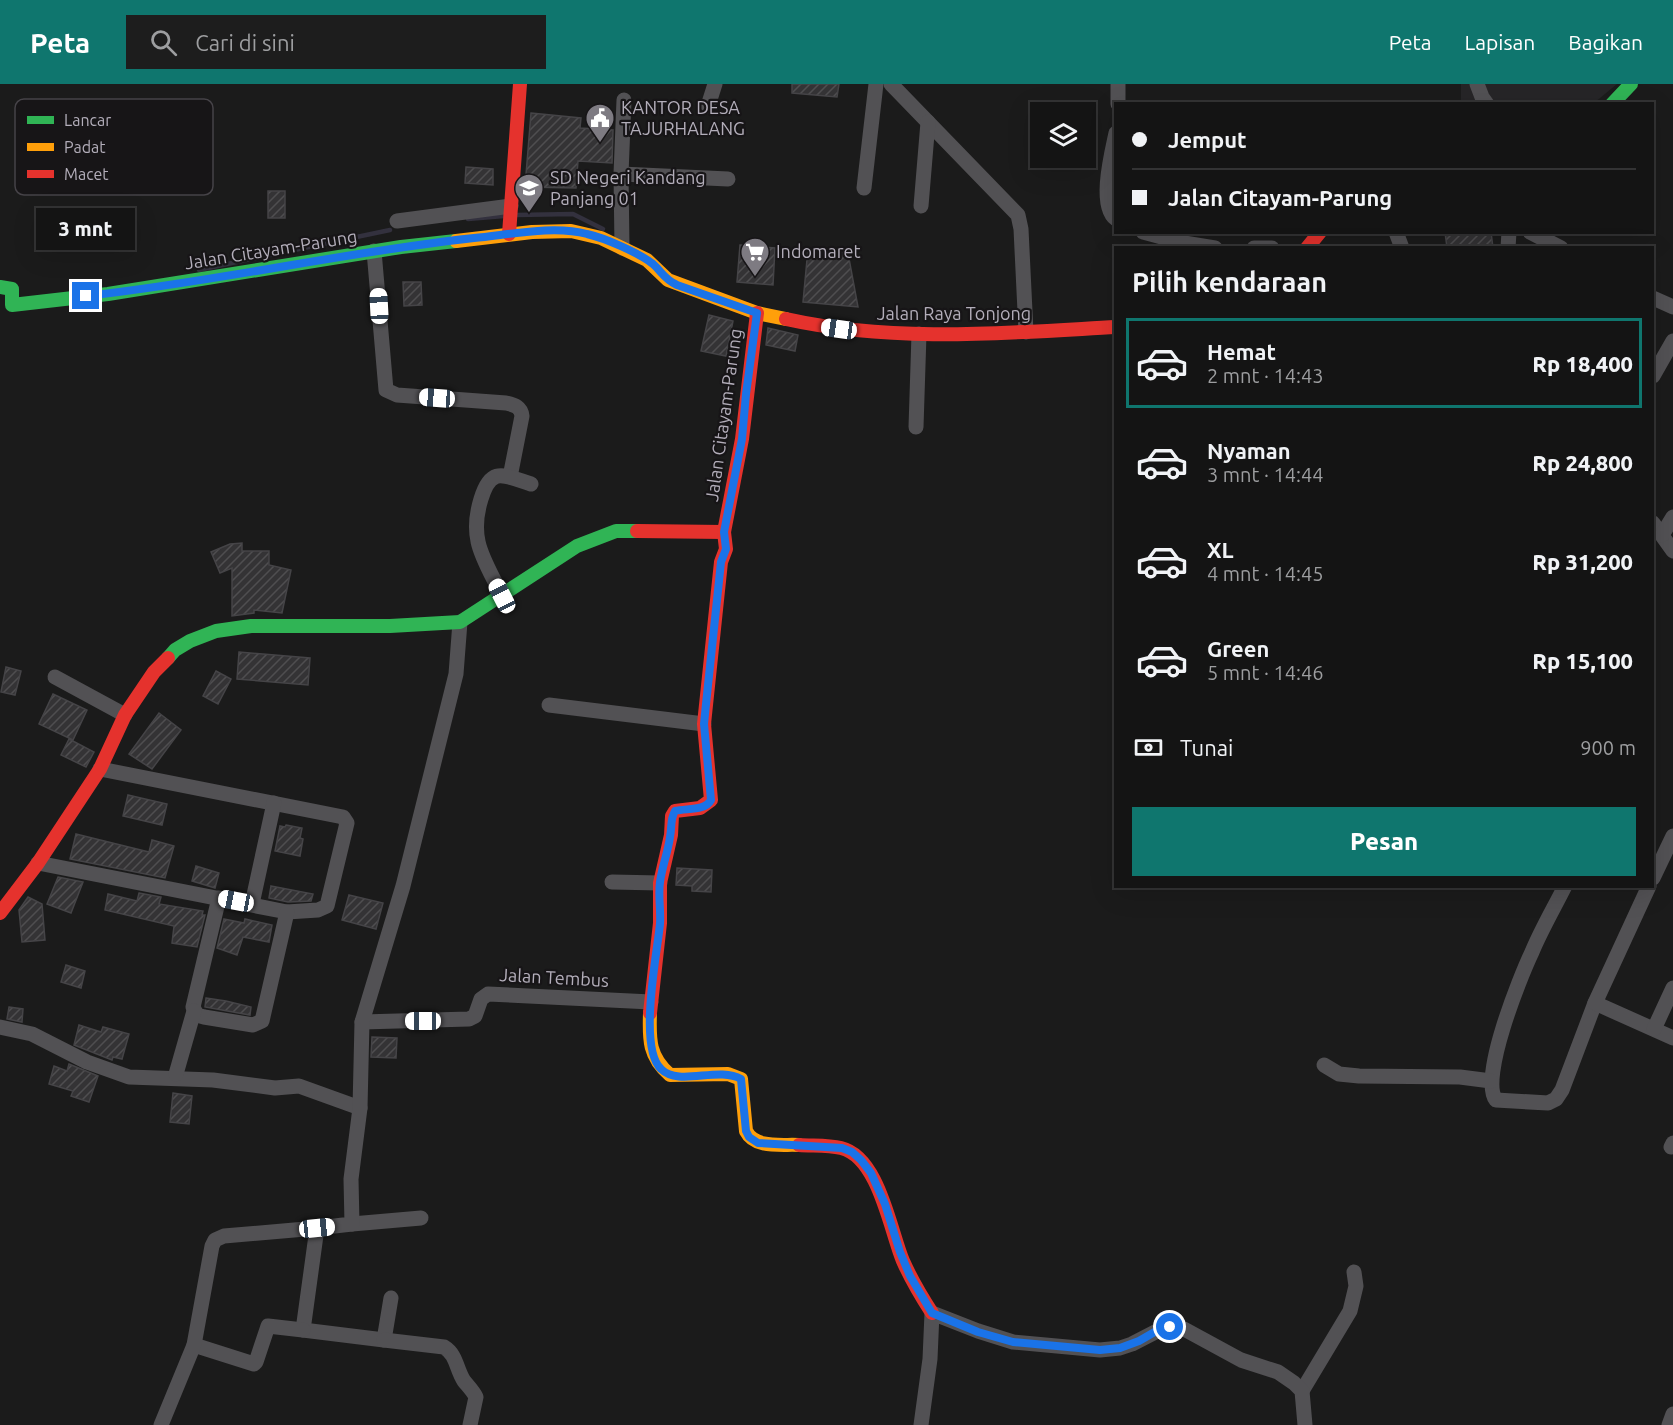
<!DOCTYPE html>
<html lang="id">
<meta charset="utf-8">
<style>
:root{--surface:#141414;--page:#1d1d1d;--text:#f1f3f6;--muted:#9d9ea0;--line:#333334;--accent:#0f766e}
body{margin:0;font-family:Ubuntu,sans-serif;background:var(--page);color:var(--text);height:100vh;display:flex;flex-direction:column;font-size:22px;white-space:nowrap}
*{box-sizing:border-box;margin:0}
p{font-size:20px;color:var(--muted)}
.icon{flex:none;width:33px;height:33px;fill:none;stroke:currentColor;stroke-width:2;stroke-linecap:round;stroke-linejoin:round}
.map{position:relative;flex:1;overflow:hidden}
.side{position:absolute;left:1114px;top:162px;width:540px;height:642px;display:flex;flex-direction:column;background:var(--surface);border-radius:0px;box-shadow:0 6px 24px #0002,0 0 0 2px var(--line)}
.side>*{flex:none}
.hud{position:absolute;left:1114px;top:18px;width:540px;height:132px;border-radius:0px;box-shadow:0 6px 24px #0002,0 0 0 2px var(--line);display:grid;align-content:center;height:132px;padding:0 18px;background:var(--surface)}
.controls{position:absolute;left:1030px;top:18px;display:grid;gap:12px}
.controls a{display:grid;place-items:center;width:66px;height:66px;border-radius:0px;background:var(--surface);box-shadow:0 6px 24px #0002,0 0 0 2px var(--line);font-size:30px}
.end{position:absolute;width:27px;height:27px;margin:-14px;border:8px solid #1a73e8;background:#fff;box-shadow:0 0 0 3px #fff}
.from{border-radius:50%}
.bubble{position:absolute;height:42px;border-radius:0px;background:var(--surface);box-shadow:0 6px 24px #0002,0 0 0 2px var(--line);font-size:20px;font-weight:800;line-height:42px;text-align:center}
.car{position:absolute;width:18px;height:36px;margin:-18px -9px;border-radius:8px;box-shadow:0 0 4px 2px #0007;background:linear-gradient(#fff 24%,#345 0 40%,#fff 0 76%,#345 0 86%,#fff 0)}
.hud b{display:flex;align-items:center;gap:21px;height:57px;font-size:22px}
.hud b+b{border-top:2px solid var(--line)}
.hud i{width:15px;height:15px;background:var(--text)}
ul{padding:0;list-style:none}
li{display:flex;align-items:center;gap:18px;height:90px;margin:0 12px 9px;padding:0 6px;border:3px solid transparent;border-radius:0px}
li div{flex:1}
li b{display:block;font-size:22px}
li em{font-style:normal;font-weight:800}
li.current{border-color:var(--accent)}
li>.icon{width:54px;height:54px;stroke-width:1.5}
h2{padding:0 18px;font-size:27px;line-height:72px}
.pay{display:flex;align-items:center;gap:15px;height:66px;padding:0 18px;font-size:22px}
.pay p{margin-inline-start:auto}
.action{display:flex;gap:12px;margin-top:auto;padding:12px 18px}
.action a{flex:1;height:69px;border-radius:0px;background:var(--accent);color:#fff;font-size:24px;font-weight:800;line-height:69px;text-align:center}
header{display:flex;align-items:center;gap:36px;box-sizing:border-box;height:84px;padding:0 30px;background:var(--accent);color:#fff}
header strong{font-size:28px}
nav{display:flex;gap:33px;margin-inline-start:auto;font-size:21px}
.search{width:420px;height:54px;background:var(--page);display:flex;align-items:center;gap:15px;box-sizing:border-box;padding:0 21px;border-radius:0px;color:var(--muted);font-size:22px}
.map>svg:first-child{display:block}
.built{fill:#262527}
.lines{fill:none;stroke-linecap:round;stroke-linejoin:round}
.stream{stroke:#33313e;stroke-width:4.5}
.building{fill:url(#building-hatch);stroke:#454447;stroke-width:1.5}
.street{stroke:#525154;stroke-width:15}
.fast{stroke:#30b455;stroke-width:14}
.slow{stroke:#ff9f0a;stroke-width:14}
.jam{stroke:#e5322d;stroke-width:14}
.route{stroke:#1a73e8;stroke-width:8}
.labels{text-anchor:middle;stroke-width:4.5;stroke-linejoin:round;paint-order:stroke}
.poi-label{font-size:18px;fill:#b3aeba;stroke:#171517;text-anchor:start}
.street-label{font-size:18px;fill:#b3aeba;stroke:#171517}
.key{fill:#171517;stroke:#464348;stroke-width:1.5}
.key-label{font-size:16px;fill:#b3aeba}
</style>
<header>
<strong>Peta</strong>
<div class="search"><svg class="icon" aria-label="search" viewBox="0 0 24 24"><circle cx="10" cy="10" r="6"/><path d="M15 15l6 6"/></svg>Cari di sini</div>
<nav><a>Peta</a><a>Lapisan</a><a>Bagikan</a></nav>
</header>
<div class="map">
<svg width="1673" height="1341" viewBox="0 0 1673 1341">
<defs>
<pattern id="building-hatch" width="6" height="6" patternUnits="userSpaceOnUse" patternTransform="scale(1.5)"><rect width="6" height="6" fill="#343335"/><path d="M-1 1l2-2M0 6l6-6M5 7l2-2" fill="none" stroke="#4f4e50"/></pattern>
</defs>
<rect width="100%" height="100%" fill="#1b1b1b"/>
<polygon class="built" points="1461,0 1617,0 1594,19 1461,20"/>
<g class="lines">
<g class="stream">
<polyline points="516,131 573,130 603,145"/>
<polyline points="468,135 504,132"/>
<polyline points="199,186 390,146"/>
</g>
</g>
<g class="building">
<polygon points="792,0 839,0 837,13 792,9"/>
<polygon points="531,29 581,34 580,44 613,46 612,79 578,77 576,104 525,103"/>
<polygon points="466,83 493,85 493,101 465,99"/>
<rect x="268" y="107" width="17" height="27"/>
<polygon points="1445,148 1491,148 1493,164 1447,164"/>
<polygon points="740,161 775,164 773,201 737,198"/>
<polygon points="808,165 848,169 858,223 803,218"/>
<polygon points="403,198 421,198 422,221 404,222"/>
<polygon points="709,231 733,237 726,272 701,267"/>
<polygon points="768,244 798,251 795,267 766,261"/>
<polygon points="242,459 242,467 269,467 269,481 291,486 282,529 254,526 254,529 232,532 232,484 220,489 211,468 230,460"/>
<polygon points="239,568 310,574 308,601 237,595"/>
<polygon points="6,583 21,587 15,611 1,608"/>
<polygon points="216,587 231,595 218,620 203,612"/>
<polygon points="53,610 87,626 73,656 39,640"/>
<polygon points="159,629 181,646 152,685 129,670"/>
<polygon points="69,655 94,668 86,683 61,671"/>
<polygon points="128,711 167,720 162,741 123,732"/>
<polygon points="286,741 302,744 300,754 303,755 300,772 275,767 280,742 285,743"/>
<polygon points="76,750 149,768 152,756 174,762 165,794 70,775"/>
<polygon points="196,782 219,789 215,804 192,797"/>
<polygon points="677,784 712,786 711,808 692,807 692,802 676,801"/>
<polygon points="58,793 83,798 71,829 47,820"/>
<polygon points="271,802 313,810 311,817 288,818 269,814"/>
<polygon points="139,809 161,813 159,820 203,827 202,831 205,831 197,863 172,859 174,842 105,826 108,810 137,817"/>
<polygon points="349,811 383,819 376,845 342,836"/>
<polygon points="28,813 42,820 45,856 22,858 19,826"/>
<polygon points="224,835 244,839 245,835 272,841 269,858 243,853 237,871 217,864"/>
<polygon points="66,881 85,887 81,904 61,898"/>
<polygon points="206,914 226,917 251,923 250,931 205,923"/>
<polygon points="9,923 23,925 22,938 7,935"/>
<polygon points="79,941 101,948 103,943 129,950 122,975 113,973 112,976 74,961"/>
<polygon points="372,953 397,954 396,974 371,973"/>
<polygon points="69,980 98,992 89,1018 71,1012 73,1007 49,1000 54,982 67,987"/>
<polygon points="173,1009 192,1012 189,1040 170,1038"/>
</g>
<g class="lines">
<g class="street">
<polyline points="891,0 1018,131 1021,145 1026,248"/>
<polyline points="1477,0 1482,13 1487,20"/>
<polyline points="1118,20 1118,0"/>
<polyline points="708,22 715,0"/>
<path d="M1116 49C1112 68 1098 122 1116 135"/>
<polyline points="621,90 728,95"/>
<polyline points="864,104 876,0"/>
<polyline points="921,122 928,38"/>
<polyline points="397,137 511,122"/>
<polyline points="1143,148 1184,159 1215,164"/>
<polyline points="1396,148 1402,164"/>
<polyline points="1530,148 1561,164"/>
<polyline points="622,164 621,90 624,16"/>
<polyline points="1254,164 1272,164"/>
<polyline points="1508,164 1509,148"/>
<path d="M374 167 386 306 397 311 506 319C515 321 521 323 522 332L510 393"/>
<polyline points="1653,214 1673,223"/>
<polyline points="1653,292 1673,257"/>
<polyline points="916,343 919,250"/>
<polyline points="1653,439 1673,467"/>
<polyline points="1662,451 1673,433"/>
<path d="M502 512C485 476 468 457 481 415 491 382 503 391 531 400"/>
<polyline points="55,593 125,631"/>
<polyline points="549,621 704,640"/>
<polyline points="38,779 287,828 318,826 327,822 347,739 343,733 100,685"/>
<polyline points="1653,794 1673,752"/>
<polyline points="612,798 660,799"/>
<path d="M1565 802C1554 824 1541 846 1532 868 1520 893 1479 995 1496 1016L1548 1019 1556 1015 1562 1006 1595 919"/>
<polyline points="1649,802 1595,919 1673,954"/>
<polyline points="219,814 193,923 197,931 204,933 253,941 262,937 287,828"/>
<polyline points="252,820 274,719"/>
<polyline points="362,938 469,935 475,932 481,915 488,910 651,918"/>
<polyline points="0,943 32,950 87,978 129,993 213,996 275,1004 299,1002 360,1024"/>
<polyline points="1654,945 1673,904"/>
<polyline points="1324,981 1339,990 1359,992 1460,993 1491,997"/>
<polyline points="176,990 194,927"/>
<polyline points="1671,1063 1673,1059"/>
<polyline points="352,1140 421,1134"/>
<polyline points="391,1214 384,1256 303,1246 317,1144 352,1140 351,1095 360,1024 362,938 403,802 456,590 460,538"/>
<path d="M384 1256 444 1263C457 1271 456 1285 464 1297 468 1302 473 1307 476 1313L470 1341"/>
<polyline points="194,1261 254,1280 256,1278 268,1242 303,1246"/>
<polyline points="1302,1307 1350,1227 1356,1202 1354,1188"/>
<polyline points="161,1341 194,1261 212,1162 215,1156 224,1152 317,1144"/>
<polyline points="921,1341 930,1275 932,1229 978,1247 1013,1258 1100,1266 1120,1264 1132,1260 1163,1244 1184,1245 1241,1276 1278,1288 1294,1299 1302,1307 1305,1341"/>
<polyline points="1669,1341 1673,1330"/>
</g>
<g class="fast">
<polyline points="1612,20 1631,0"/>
<polyline points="0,203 12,205 12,221 108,210 401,163 456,157"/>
<polyline points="168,574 175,566 190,557 216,547 251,542 390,542 460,538 577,462 616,447 637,447"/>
</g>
<g class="slow">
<polyline points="456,157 532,148 571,147 601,154 647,176 668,196 757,229 786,235"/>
<path d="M650 929C649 956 649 973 670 991L728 990 741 995 746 1047C755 1065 782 1060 799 1061"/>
</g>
<g class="jam">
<polyline points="509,150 520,0"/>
<polyline points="1307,164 1320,148"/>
<path d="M786 235C894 259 1006 249 1116 243"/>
<polyline points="637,447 724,448 742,355 757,229"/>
<polyline points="0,829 38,779 100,685 125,631 154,588 168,574"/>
<polyline points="650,929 660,839 660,799 671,751 672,732 675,727 700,724 711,716 704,640 721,478 726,465 724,448"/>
<path d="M799 1061C813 1062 828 1061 841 1064 879 1073 890 1146 903 1177 911 1195 921 1212 932 1229"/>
</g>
</g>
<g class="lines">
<path class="route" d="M86 212C216 198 344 168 474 154 508 151 553 141 587 150 605 154 639 169 653 180 662 188 664 195 677 201L757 229 746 310 742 355 724 448 726 465 721 478 706 620 704 640 711 716C705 727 687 724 675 727 670 735 672 744 670 753 668 768 662 783 660 798 658 812 661 826 660 840 657 870 638 963 661 985 679 1003 718 982 741 995L746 1047 749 1053 758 1059 842 1064 852 1068 861 1076 871 1089 885 1120 900 1168 910 1192 932 1229 978 1248 1013 1258 1100 1266 1120 1264 1139 1257 1158 1246 1170 1243"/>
</g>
<defs>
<g id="civic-pin" transform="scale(1.5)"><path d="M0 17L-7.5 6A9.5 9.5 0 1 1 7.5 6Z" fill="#7e7b82" stroke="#171517"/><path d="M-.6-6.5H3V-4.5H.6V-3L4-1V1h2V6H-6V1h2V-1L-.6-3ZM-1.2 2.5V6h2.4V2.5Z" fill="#fff"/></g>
<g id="school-pin" transform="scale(1.5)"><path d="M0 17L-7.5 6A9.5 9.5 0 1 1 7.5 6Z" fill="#7e7b82" stroke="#171517"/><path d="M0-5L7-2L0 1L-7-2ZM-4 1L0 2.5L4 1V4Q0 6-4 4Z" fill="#fff"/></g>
<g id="supermarket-pin" transform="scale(1.5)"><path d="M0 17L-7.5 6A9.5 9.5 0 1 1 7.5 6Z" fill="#7e7b82" stroke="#171517"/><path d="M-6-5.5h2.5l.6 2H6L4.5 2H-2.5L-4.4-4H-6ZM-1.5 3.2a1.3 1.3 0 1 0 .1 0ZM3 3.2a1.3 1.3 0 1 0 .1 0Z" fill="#fff"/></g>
</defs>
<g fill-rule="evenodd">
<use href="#civic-pin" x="600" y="34"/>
<use href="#school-pin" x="529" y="104"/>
<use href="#supermarket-pin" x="755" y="168"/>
</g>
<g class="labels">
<g class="poi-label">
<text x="621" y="30">KANTOR DESA<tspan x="621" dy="21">TAJURHALANG</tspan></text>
<text x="550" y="100">SD Negeri Kandang<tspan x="550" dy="21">Panjang 01</tspan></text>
<text x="776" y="174">Indomaret</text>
</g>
<g class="street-label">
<text transform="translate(271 166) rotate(-9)" y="6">Jalan Citayam-Parung</text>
<text x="954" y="236">Jalan Raya Tonjong</text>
<text transform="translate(724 331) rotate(-82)" y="6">Jalan Citayam-Parung</text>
<text transform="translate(554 894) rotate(3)" y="6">Jalan Tembus</text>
</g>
</g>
<rect x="15" y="15" width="198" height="96" rx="9" class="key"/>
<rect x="27" y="32" width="27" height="8" fill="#30b455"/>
<rect x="27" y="59" width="27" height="8" fill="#ff9f0a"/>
<rect x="27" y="86" width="27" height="8" fill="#e5322d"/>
<g class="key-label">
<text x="64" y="42">Lancar</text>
<text x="64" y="69">Padat</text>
<text x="64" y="96">Macet</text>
</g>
</svg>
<div class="controls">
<a><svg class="icon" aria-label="layers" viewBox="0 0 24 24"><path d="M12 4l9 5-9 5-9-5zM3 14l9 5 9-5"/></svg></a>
</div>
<i class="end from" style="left:1170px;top:1243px"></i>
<i class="end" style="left:86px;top:212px"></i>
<div class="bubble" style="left:36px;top:124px;width:99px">3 mnt</div>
<i class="car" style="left:379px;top:222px;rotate:357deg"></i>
<i class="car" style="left:839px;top:245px;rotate:278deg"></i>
<i class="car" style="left:437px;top:314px;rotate:274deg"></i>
<i class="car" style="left:502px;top:512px;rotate:333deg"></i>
<i class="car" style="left:236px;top:817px;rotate:281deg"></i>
<i class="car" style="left:423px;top:937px;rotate:270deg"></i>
<i class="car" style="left:317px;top:1144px;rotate:84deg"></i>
<div class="hud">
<b><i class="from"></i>Jemput</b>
<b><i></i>Jalan Citayam-Parung</b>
</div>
<section class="side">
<h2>Pilih kendaraan</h2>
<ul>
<li class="current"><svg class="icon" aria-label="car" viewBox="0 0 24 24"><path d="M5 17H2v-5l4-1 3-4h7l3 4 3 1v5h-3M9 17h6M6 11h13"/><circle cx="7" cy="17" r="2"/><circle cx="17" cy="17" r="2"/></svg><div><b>Hemat</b><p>2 mnt · 14:43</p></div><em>Rp 18,400</em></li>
<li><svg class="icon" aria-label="car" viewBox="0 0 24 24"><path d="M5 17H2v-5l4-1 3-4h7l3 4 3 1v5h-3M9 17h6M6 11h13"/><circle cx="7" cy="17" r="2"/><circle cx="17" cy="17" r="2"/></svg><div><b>Nyaman</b><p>3 mnt · 14:44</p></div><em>Rp 24,800</em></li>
<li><svg class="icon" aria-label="car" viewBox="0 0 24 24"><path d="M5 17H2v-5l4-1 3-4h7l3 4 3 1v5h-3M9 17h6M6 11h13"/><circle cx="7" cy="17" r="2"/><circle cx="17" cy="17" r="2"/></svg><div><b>XL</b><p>4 mnt · 14:45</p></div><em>Rp 31,200</em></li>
<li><svg class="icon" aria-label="car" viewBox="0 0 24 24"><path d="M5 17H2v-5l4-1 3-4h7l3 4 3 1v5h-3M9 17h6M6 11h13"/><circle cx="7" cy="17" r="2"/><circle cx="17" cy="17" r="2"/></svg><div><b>Green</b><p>5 mnt · 14:46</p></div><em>Rp 15,100</em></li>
</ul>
<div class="pay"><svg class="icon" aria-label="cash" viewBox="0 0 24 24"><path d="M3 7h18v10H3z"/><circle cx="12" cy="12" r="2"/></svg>Tunai<p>900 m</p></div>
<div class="action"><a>Pesan</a></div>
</section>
</div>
